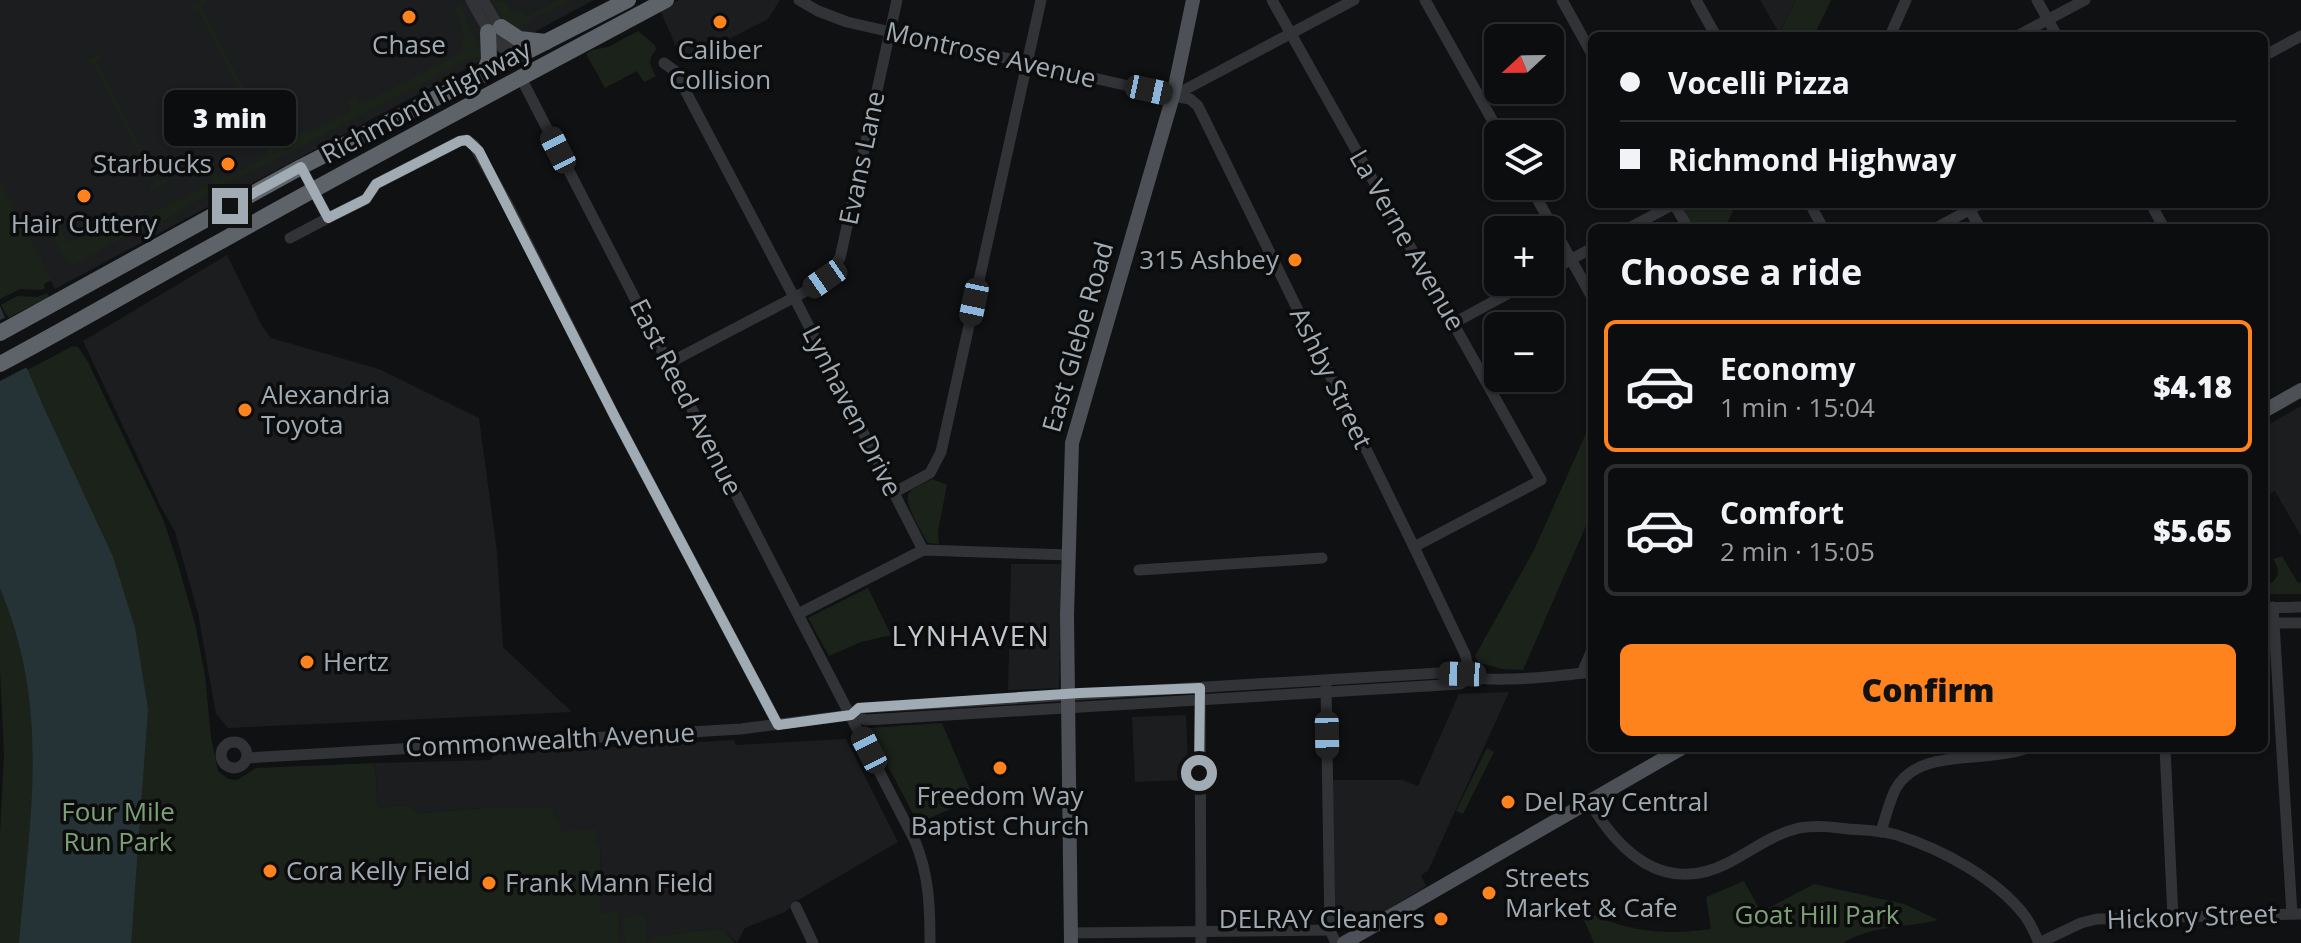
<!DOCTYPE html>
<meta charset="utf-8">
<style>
:root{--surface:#0c0d0e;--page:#151617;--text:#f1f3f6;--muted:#9a9c9e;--line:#2c2d2e;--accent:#ff831c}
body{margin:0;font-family:"Open Sans",sans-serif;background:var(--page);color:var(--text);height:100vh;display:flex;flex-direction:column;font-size:30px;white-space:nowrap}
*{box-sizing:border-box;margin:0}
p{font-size:26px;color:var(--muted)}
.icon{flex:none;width:44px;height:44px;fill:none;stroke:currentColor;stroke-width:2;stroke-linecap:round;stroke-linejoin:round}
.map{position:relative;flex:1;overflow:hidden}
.panel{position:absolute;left:1588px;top:224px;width:680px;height:528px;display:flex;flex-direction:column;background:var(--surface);border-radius:12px;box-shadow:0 2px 6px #0004,0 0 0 2px var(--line)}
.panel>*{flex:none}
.banner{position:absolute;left:1588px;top:32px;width:680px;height:176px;border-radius:12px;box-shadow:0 2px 6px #0004,0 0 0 2px var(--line);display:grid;align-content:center;height:176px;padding:0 32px;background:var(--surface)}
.needle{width:52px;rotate:248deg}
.buttons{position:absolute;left:1484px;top:24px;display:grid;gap:16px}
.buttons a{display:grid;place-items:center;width:80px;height:80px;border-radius:12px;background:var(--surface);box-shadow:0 2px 6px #0004,0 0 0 2px var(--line);font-size:40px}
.end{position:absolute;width:36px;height:36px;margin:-18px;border:10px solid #a0abb4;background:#111;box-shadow:0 0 0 4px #111}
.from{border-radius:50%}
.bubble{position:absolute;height:56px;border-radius:12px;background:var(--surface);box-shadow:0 2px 6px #0004,0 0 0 2px var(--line);font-size:26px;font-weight:800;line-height:56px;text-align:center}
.car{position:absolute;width:24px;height:48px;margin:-24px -12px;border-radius:10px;box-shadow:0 0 6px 2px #0007;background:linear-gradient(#222 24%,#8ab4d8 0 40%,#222 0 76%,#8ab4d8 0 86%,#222 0)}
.banner b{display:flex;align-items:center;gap:28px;height:76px;font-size:30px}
.banner b+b{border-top:2px solid var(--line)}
.banner i{width:20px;height:20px;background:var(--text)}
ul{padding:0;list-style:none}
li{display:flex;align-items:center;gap:24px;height:132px;margin:0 16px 12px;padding:0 16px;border:4px solid var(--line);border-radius:12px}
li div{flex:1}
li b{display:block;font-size:30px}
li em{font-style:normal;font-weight:800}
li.on{border-color:var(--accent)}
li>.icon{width:72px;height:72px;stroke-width:1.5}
h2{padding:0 32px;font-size:36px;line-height:96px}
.cta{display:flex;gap:16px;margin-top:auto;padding:16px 32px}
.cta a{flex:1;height:92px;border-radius:12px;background:var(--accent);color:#111;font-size:32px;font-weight:800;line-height:92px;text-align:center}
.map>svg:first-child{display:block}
.built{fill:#1c1d1f}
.green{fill:#1b221a}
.water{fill:#263336}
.pier{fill:#101112}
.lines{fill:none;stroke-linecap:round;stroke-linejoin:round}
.minor{stroke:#313337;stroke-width:11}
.major{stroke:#4d5157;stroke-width:14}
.highway{stroke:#5d6369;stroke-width:16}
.route{stroke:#a0abb4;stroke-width:10}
.poi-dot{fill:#ff831c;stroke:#0c0c0d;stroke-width:3}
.labels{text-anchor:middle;stroke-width:7;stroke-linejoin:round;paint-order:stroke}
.poi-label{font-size:26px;fill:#a0abb4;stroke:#0c0c0d;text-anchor:start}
.street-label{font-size:26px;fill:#a0abb4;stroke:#0c0c0d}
.park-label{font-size:26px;fill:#7ca176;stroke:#0c0c0d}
.neighbourhood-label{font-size:28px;letter-spacing:2px;fill:#c2c8d0;stroke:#0c0c0d}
</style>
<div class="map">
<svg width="2301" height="943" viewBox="0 0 2301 943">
<rect width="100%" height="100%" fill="#101112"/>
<g class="built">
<polygon points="0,0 594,0 55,289 0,182"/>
<polygon points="679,0 780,0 768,19 683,63 660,10"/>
<polygon points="1760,0 1796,0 1779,33"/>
<polygon points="227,255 262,326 271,338 379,369 479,418 497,552 503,647 572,712 228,728 216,714 198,613 175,532 161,507 83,341"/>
<polygon points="2301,406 2301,536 2275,491 2264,496 2264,427"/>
<polygon points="1011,564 1061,564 1059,688 1008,690"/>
<polygon points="1509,692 1428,871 1421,875 1426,886 1364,925 1347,929 1335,922 1332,780 1403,780 1418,786 1459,694"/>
<polygon points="1186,715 1189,780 1135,782 1132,717"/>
<polygon points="846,739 898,842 795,902 785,912 745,928 737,943 724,930 716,929 674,933 676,943 620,943 619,913 601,913 600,848 597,844 597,838 560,831 554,819 552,808 483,808 421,813 407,805 378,807 375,763 491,760 494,754 734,740 736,745"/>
</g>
<g class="green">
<polygon points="203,0 207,0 207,3 201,6 248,96 256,93 258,97 240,106 238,102 244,98 197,9 189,10 189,8"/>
<path d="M458 0H460L466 21 480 49 481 57 465 61 275 160 224 184 157 225 119 240 73 265 65 259 51 234 60 229 68 243 109 222 106 215 107 214 113 225 122 220 127 227 213 182 209 174 215 171 219 179 226 175 227 177 269 155 266 150 270 148 271 149 284 143 286 145 293 142 292 138 306 131 307 133 349 112 350 107 347 101 356 96 361 104 464 51 461 43C467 30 460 21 454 9L460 4Z"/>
<polygon points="491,0 495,0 497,3 504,0 512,12 522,10 526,17 559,0 573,0 531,19 516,33 509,27"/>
<polygon points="1796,0 1831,0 1814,36 1778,36"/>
<path d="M638 31 655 45 656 50C647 59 650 66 656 76L644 82 637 71 605 88 586 54 592 50 608 47Z"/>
<polygon points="100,54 102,58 96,61 158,181 167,178 169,182 151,191 149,187 155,183 93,63 84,65 84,63"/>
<polygon points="0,181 52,280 44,284 45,288 42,290 20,289 0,299"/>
<polygon points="1684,204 1736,204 1725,228 1678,228 1686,208"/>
<polygon points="47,293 49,297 8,318 1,305 17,296 37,297"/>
<polygon points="73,346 78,347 88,362 163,519 178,564 195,624 205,675 211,737 218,771 228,779 237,780 256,768 375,763 378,807 407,805 421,813 483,808 553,808 554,819 559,819 560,831 596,829 597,844 600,847 601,913 619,912 620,943 0,943 0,833 4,755 0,670 0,384"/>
<polygon points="1592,420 1592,512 1523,670 1502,669 1479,663 1475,656 1534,550"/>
<path d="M932 479 947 485 938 531 939 544 928 543C922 533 903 503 909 493 913 487 926 483 932 479Z"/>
<path d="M2282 556 2298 583 2301 582V594H2264V586C2278 583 2282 571 2273 559Z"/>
<polygon points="868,588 891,635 861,642 829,656 808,618"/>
<polygon points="942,723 974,799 918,823 868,728"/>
<polygon points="1487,748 1494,752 1463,814 1456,811"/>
<path d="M1744 881 1761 912 1814 884 1904 904 1938 920C1905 928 1873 925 1843 943H1594L1579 909C1628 931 1657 936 1711 929L1706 897Z"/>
<polygon points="645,916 646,943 625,943 623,917"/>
<polygon points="716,929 724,930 735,943 649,943 651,938 683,932"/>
</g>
<path class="water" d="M0 306 44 408 113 557 135 628 148 709 131 943H19C30 817 51 709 0 588Z"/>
<polygon class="pier" points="8,316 31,365 0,381 0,320"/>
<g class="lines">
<g class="minor">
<path d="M471 0C484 25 494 40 513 59"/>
<polyline points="483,0 512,49 511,56"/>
<polyline points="799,0 818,11 847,22 1173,96 1354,0"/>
<polyline points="1272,0 1541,480 1414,547"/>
<polyline points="1425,0 1500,134"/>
<polyline points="1562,0 1592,54"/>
<polyline points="1696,0 1716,36"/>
<polyline points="2037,0 2057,36"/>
<polyline points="1890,36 1906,0"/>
<polyline points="2017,36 2085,0"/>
<polyline points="2264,56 2301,36"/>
<polyline points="664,63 675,71 794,297 923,550"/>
<path d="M521 78 915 841C929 875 930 906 930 943"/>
<polyline points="1173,96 1190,99 1198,106 1414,547 1465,654 1471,678"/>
<polyline points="1530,186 1592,297"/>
<polyline points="1674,204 1688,228"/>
<polyline points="1810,204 1823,228"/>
<polyline points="2151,204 2164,228"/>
<polyline points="1967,205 1980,228"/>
<polyline points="328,218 366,199 376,184 460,141 467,140 474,145 509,207 616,419 778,725"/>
<polyline points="1629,228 1674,204"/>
<polyline points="1936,228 1980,204"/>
<polyline points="290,238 328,218 301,167"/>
<polyline points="1550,271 1592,248"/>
<polyline points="1454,323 1529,282"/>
<path d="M669 363 810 289C823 280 832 271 840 258L897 0"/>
<polyline points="895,492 930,473 941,452 1041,0"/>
<polyline points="1139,570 1322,558"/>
<polyline points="2273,607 2292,914"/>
<polyline points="2264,608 2301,607"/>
<polyline points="798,614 923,550 1069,555"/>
<polyline points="2264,623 2301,623"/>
<polyline points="1582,673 1592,650"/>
<polyline points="1326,685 1330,930 1336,943"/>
<polyline points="1200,693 1201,943"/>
<path d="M851 715 859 708 1439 673C1457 673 1472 678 1489 679 1524 680 1558 676 1592 672"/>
<circle cx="234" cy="755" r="13"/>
<polyline points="2165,748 2173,917"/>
<polyline points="247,758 741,729 851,715 866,720 1460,684 1471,678"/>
<path d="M1589 801C1620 854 1665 895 1728 863 1753 850 1771 835 1799 828 1816 825 1832 827 1848 829 1864 830 1881 830 1897 835 1941 849 1996 878 2025 916 2031 924 2035 934 2039 943"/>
<path d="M1881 832C1885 818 1889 803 1895 790 1912 758 1953 759 1984 756 1998 754 2014 754 2027 748"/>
<polyline points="796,907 813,943"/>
<polyline points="1070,933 1330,930"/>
<polyline points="2039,943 2081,923 2097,919 2301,914"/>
</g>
<g class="major">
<polyline points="2264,411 2301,390"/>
<polyline points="1071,943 1067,615 1072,443 1173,96 1193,0"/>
<polyline points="1344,943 1682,748"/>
</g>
<g class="highway">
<polyline points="501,27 519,39 546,42"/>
<polyline points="483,75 489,60 488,32"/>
<polyline points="0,333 301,167 628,0"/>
<path d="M0 364C75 324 148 281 223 240 369 158 518 79 666 0"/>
</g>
</g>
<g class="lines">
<polyline class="route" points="230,206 301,167 328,218 366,199 376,184 460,141 467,140 479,151 616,419 778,725 851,715 859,708 1080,693 1200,688 1199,773"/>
</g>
<g class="poi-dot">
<circle cx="409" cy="17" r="8"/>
<circle cx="720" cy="22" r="8"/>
<circle cx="228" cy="164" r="8"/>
<circle cx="84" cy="196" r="8"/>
<circle cx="1295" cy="260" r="8"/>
<circle cx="245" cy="410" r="8"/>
<circle cx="307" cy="662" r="8"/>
<circle cx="1000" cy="768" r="8"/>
<circle cx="1508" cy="802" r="8"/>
<circle cx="270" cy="871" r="8"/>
<circle cx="489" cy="883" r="8"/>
<circle cx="1489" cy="893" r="8"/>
<circle cx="1441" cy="919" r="8"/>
</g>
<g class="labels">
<g class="poi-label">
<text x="409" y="54" text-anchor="middle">Chase</text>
<text x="720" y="59" text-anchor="middle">Caliber<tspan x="720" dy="30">Collision</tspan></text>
<text x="212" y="173" text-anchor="end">Starbucks</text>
<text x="84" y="233" text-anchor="middle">Hair Cuttery</text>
<text x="1279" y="269" text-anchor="end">315 Ashbey</text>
<text x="261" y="404">Alexandria<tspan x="261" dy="30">Toyota</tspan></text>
<text x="323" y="671">Hertz</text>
<text x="1000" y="805" text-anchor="middle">Freedom Way<tspan x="1000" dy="30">Baptist Church</tspan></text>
<text x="1524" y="811">Del Ray Central</text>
<text x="286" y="880">Cora Kelly Field</text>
<text x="1505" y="887">Streets<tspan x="1505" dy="30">Market &amp; Cafe</tspan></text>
<text x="505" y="892">Frank Mann Field</text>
<text x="1425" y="928" text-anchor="end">DELRAY Cleaners</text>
</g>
<g class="street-label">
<text transform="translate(991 55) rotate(13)" y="9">Montrose Avenue</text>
<text transform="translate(426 102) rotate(-28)" y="9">Richmond Highway</text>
<text transform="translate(862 158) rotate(-78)" y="9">Evans Lane</text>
<text transform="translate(1407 240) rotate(60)" y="9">La Verne Avenue</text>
<text transform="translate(1078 337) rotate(-74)" y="9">East Glebe Road</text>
<text transform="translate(1331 378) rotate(64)" y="9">Ashby Street</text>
<text transform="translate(686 397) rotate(63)" y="9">East Reed Avenue</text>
<text transform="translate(852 411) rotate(63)" y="9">Lynhaven Drive</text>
<text transform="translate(550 740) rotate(-3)" y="9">Commonwealth Avenue</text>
<text transform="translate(2192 917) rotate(-2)" y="9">Hickory Street</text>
</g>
<g class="park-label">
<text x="118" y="821">Four Mile<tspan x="118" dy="30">Run Park</tspan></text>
<text x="1817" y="924">Goat Hill Park</text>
</g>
<g class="neighbourhood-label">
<text x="971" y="646">LYNHAVEN</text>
</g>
</g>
</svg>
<div class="buttons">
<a><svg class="needle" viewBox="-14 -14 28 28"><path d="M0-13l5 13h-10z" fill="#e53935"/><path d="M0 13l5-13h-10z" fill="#9a9c9e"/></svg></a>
<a><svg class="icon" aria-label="layers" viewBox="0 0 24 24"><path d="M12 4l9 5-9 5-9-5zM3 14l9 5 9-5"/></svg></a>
<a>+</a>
<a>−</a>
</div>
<i class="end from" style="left:1199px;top:773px"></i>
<i class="end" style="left:230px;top:206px"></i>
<div class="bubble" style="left:164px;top:90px;width:132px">3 min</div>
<i class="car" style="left:1149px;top:90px;rotate:102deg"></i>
<i class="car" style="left:558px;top:150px;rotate:333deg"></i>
<i class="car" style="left:825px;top:279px;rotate:235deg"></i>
<i class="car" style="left:974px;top:302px;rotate:192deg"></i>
<i class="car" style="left:1462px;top:674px;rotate:272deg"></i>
<i class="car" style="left:1327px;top:735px;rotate:179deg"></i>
<i class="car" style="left:869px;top:750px;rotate:333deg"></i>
<div class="banner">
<b><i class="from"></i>Vocelli Pizza</b>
<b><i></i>Richmond Highway</b>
</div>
<section class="panel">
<h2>Choose a ride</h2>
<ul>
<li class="on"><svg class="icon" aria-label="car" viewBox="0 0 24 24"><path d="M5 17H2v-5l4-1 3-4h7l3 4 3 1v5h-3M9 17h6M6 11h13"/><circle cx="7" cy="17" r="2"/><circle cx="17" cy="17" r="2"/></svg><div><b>Economy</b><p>1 min · 15:04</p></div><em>$4.18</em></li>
<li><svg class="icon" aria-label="car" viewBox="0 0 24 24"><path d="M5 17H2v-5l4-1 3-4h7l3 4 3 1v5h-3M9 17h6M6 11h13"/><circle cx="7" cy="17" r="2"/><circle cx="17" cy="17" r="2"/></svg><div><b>Comfort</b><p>2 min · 15:05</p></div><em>$5.65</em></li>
</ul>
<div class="cta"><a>Confirm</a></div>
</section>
</div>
